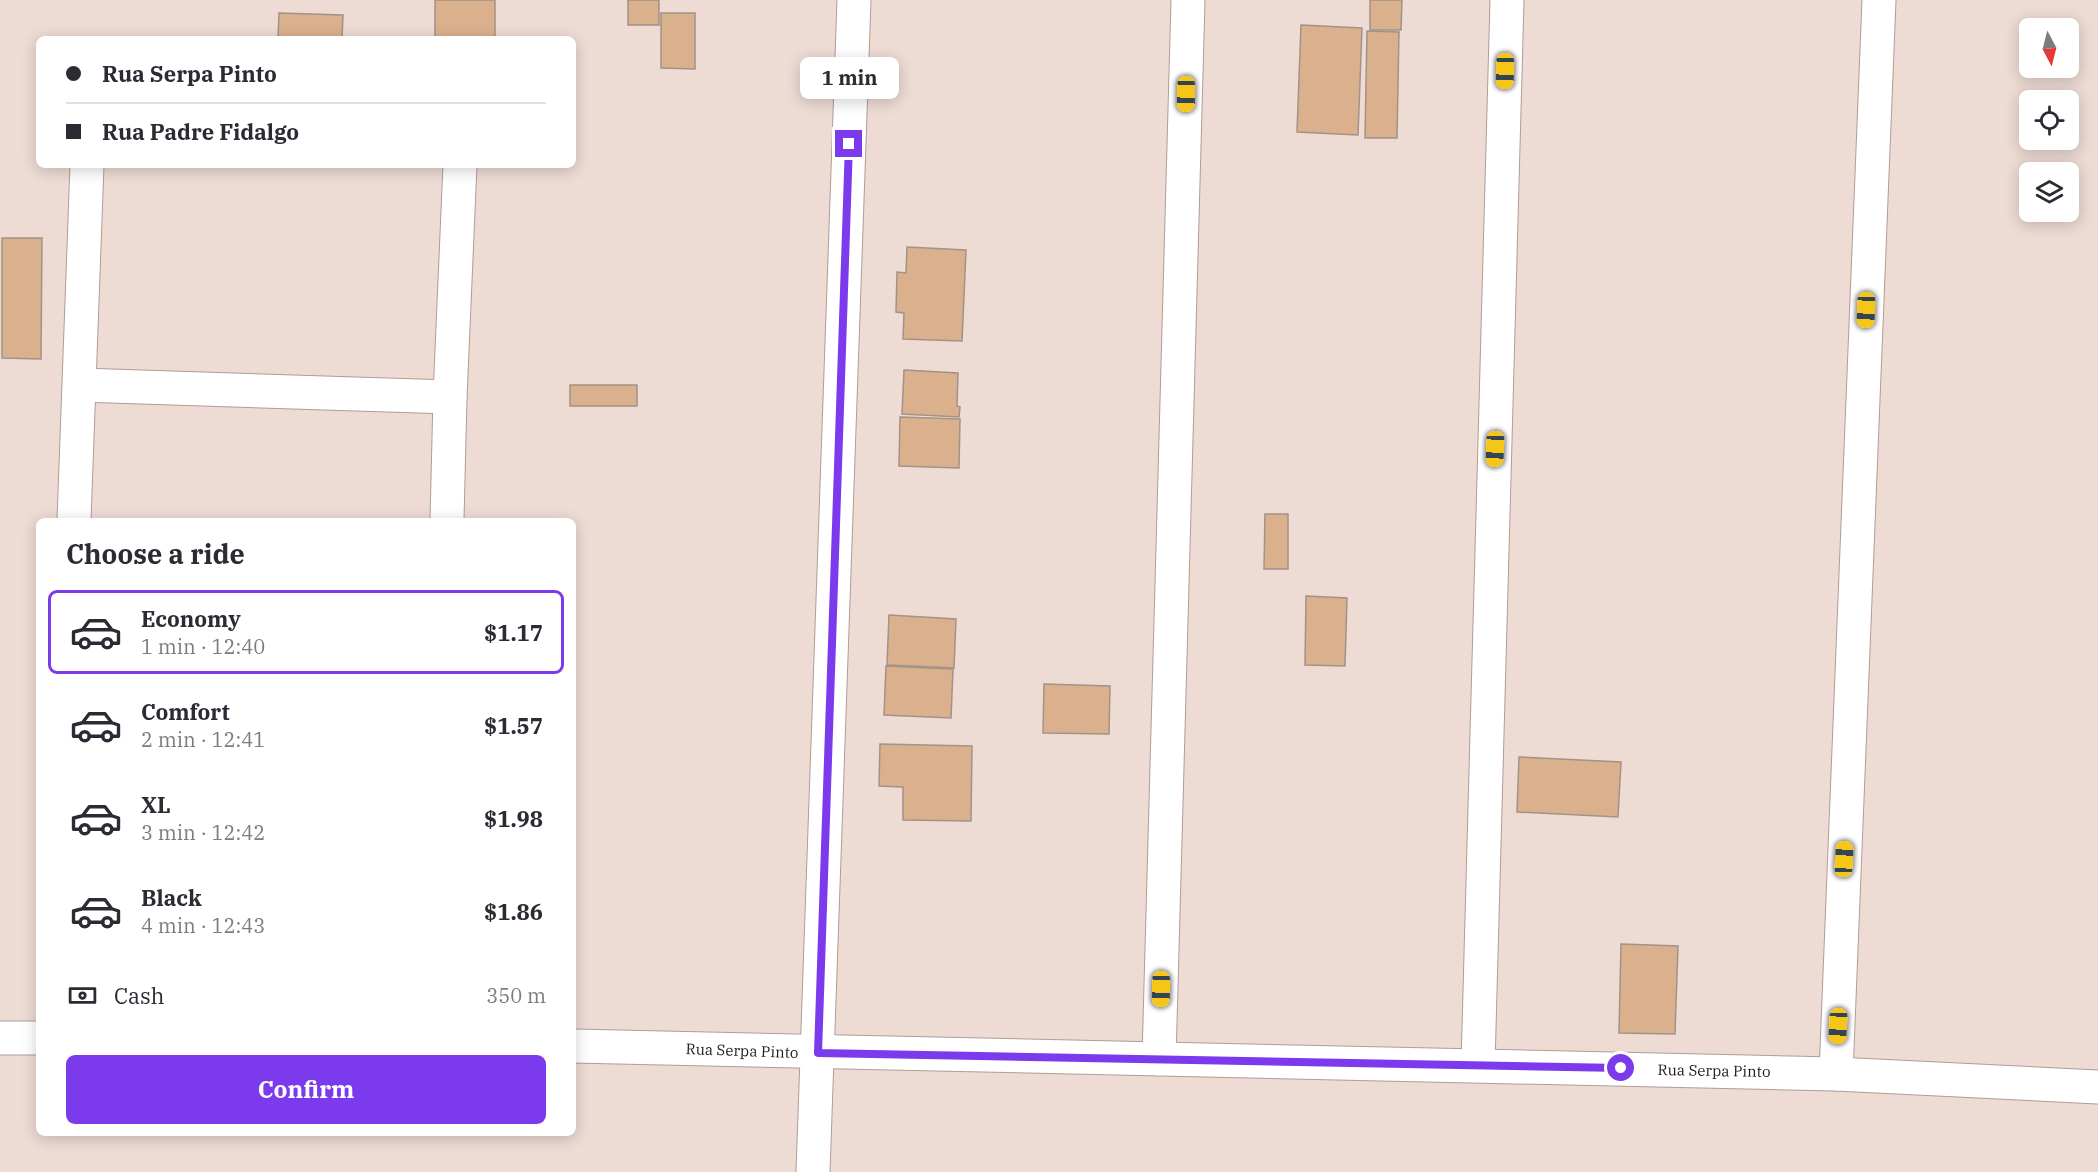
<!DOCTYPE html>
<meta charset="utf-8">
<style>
:root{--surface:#fff;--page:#f7f7f7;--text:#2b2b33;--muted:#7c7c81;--line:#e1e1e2;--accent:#7c3aed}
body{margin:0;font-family:"IBM Plex Serif",serif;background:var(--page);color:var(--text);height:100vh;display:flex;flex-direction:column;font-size:22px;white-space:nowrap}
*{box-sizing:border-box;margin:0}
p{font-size:20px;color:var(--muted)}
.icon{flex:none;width:33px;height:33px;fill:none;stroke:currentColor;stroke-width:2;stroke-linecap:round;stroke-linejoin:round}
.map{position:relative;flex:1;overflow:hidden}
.sheet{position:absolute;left:36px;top:518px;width:540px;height:618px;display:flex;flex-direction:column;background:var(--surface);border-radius:9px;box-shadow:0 3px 15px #0003}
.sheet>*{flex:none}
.top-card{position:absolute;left:36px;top:36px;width:540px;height:132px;border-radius:9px;box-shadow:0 3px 15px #0003;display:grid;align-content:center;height:132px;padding:0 30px;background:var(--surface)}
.needle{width:39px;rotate:173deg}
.controls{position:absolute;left:2019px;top:18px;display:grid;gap:12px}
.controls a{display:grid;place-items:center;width:60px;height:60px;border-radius:9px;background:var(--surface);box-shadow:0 3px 15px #0003;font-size:30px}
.end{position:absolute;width:27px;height:27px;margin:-14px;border:8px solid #7c3aed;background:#fff;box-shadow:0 0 0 3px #fff}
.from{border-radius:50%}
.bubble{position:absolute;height:42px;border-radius:9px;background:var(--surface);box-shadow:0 3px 15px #0003;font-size:20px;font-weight:700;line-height:42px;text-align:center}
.car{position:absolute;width:18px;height:36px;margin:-18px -9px;border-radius:8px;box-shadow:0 0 4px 2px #0007;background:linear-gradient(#f5c518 24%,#345 0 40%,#f5c518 0 76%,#345 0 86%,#f5c518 0)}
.top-card b{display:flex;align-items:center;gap:21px;height:57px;font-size:22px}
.top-card b+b{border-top:2px solid var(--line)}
.top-card i{width:15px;height:15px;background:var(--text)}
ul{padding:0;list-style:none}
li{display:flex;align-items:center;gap:18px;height:84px;margin:0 12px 9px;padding:0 18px;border:3px solid transparent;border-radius:9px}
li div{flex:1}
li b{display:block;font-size:22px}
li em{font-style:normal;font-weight:700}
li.selected{border-color:var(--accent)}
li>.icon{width:54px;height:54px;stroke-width:1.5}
h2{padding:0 30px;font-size:27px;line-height:72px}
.pay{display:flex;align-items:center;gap:15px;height:66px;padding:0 30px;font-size:22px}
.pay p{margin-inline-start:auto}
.action{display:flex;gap:12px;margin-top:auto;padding:12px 30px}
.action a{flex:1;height:69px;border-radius:9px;background:var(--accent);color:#fff;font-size:24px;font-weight:700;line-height:69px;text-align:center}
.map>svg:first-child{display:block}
.building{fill:#dbb08c;stroke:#a19389;stroke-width:1.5}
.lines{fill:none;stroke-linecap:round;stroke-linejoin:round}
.minor-casing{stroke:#af9d97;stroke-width:35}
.tertiary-casing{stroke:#af9d97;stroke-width:35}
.minor{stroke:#fff;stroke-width:33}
.tertiary{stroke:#fff;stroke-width:33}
.route{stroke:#7c3aed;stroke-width:8}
.labels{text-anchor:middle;stroke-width:5;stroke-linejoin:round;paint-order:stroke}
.street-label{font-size:15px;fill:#201a17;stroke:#fff}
</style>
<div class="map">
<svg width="2098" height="1172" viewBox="0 0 2098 1172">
<rect width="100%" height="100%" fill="#eddbd4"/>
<g class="building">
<rect x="435" y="0" width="60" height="39"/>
<rect x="628" y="0" width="31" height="25"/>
<polygon points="1370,0 1402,0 1401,30 1370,30"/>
<polygon points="279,13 343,15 342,39 278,39"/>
<polygon points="661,13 695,13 695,69 661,68"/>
<polygon points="1301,25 1362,28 1358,135 1297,132"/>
<polygon points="1367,31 1399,32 1397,138 1365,138"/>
<polygon points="2,238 42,238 41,359 2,358"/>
<polygon points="907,247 966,250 962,341 903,339 904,313 896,312 897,272 906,273"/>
<polygon points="904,370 958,373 957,406 960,407 959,417 902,414"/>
<rect x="570" y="385" width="67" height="21"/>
<polygon points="900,417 960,419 959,468 899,466"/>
<polygon points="1265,514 1288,514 1288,569 1264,569"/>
<polygon points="1306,596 1347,598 1345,666 1305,665"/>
<polygon points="889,615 956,619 954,668 887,665"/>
<polygon points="886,666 953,669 951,718 884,715"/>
<polygon points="1044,684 1110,686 1109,734 1043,733"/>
<polygon points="880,744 972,746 971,821 903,820 903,787 879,786"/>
<polygon points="1519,757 1621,762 1618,817 1517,812"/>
<polygon points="1621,944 1678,946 1675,1034 1619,1033"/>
</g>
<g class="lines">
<g class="minor-casing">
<g id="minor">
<polyline points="80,385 450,397"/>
<polyline points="74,520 87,165"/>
<polyline points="447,520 450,397 460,165"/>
<polyline points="1159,1059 1188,0"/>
<polyline points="1478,1065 1507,0"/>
<polyline points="1836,1074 1879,0"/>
</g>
</g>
<g class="tertiary-casing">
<g id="tertiary">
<polyline points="0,1038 39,1038"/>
<polyline points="573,1046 1836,1074 2098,1087"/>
<polyline points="813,1172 854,0"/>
</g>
</g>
<use href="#minor" class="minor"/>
<use href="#tertiary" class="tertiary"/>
</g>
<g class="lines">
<polyline class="route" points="849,144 818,1053 1621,1068"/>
</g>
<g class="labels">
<g class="street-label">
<text transform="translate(742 1051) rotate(2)" y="5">Rua Serpa Pinto</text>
<text transform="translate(1714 1071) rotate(1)" y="5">Rua Serpa Pinto</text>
</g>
</g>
</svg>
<div class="controls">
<a><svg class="needle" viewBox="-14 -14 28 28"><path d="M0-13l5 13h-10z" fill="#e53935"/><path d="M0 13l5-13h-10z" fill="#7c7c81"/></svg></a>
<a><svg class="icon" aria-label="locate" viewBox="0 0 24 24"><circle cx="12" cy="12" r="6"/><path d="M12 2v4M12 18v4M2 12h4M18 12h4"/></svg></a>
<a><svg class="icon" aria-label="layers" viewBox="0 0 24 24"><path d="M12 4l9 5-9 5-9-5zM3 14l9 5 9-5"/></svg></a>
</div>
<i class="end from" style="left:1621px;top:1068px"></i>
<i class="end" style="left:849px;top:144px"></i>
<div class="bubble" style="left:800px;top:57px;width:99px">1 min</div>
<i class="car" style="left:1505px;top:71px;rotate:181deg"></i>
<i class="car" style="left:1186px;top:94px;rotate:181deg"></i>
<i class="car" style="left:1866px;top:310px;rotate:182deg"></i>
<i class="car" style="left:1495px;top:449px;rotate:182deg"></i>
<i class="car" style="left:1844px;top:859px;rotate:3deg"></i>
<i class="car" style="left:1161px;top:989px;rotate:181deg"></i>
<i class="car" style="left:1838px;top:1026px;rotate:183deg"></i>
<div class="top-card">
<b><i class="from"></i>Rua Serpa Pinto</b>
<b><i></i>Rua Padre Fidalgo</b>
</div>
<section class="sheet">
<h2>Choose a ride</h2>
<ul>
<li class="selected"><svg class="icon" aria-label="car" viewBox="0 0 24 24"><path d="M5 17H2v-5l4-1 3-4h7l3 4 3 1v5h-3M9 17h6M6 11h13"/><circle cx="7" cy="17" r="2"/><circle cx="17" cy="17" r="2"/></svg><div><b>Economy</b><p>1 min · 12:40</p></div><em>$1.17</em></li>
<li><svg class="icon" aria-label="car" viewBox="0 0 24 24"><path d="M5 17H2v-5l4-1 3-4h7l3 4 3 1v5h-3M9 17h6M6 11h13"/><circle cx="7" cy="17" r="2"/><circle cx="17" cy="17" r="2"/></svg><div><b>Comfort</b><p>2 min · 12:41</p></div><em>$1.57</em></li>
<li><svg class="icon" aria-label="car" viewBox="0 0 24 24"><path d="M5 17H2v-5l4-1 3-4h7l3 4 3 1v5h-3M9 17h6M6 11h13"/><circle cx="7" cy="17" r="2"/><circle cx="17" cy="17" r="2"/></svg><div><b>XL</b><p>3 min · 12:42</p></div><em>$1.98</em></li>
<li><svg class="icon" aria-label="car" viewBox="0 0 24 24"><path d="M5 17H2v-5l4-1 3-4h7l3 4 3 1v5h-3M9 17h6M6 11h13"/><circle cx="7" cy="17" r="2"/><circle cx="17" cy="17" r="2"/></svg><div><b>Black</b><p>4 min · 12:43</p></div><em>$1.86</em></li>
</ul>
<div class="pay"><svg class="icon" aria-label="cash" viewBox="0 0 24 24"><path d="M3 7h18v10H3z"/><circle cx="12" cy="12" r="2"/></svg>Cash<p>350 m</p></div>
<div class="action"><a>Confirm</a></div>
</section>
</div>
